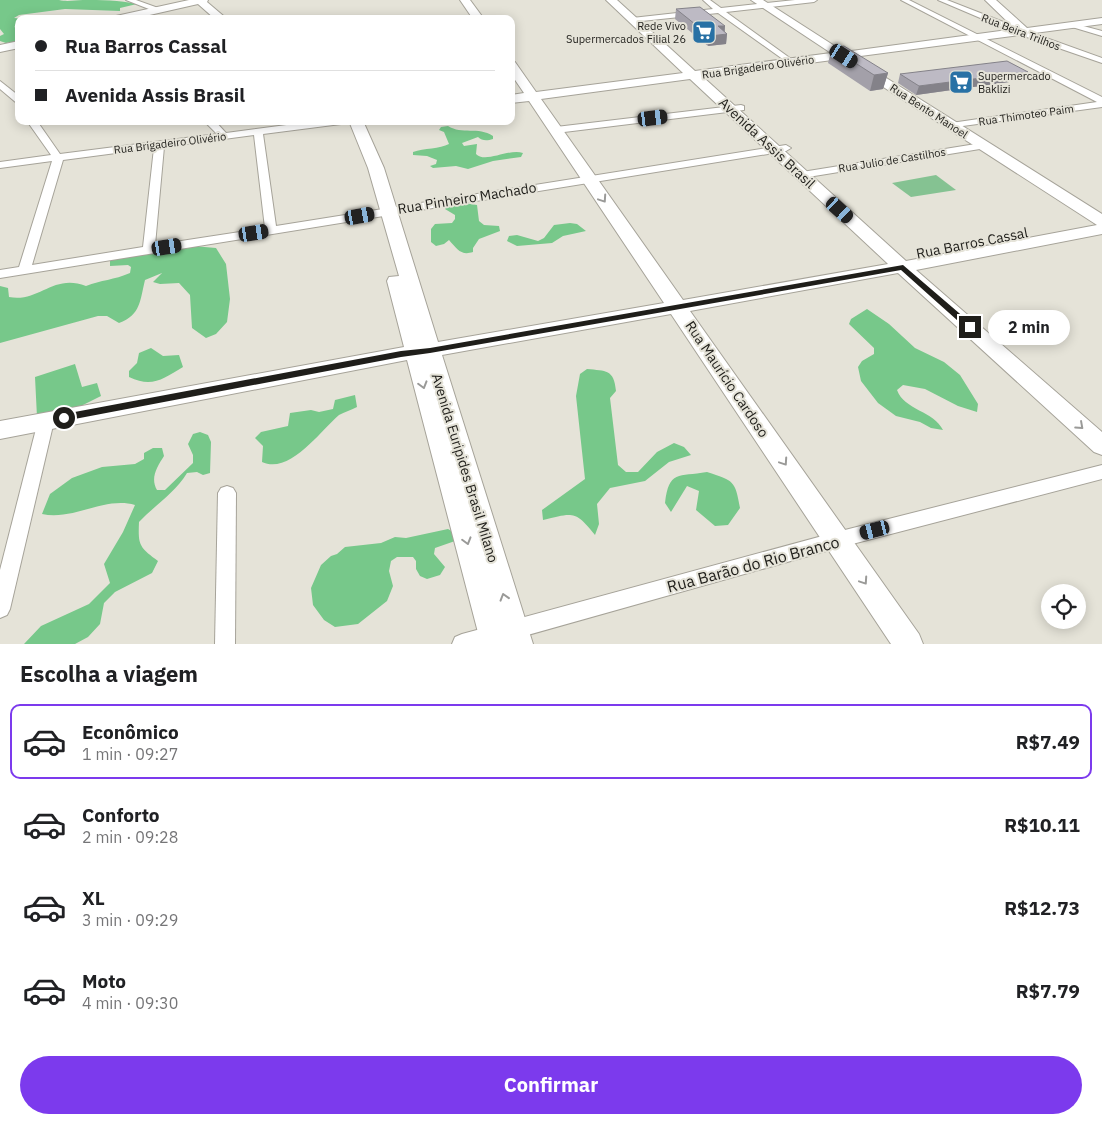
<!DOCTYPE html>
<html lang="pt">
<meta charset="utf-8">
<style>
:root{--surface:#fff;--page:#f6f6f6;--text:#202124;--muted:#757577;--line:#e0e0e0;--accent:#7c3aed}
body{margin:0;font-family:"IBM Plex Sans",sans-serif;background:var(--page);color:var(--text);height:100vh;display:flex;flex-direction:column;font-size:19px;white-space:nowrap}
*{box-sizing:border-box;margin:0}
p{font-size:16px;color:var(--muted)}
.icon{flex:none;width:28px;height:28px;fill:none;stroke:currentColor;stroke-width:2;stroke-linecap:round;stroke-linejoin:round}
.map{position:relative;height:644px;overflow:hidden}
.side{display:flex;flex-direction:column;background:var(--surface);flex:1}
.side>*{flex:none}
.hud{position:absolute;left:15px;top:15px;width:500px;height:110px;border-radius:10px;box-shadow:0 2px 12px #0003;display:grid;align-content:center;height:110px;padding:0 20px;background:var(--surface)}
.controls{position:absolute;left:1041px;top:584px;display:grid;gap:10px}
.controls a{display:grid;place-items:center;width:45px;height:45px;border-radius:50%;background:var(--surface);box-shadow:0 2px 12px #0003;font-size:25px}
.end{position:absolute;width:22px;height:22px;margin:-11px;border:6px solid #1f1e1a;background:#fff;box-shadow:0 0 0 2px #fff}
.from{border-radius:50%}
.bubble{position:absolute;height:35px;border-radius:18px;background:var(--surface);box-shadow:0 2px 12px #0003;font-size:16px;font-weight:800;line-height:35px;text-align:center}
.car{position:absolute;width:15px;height:30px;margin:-15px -8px;border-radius:6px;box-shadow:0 0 4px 1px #0007;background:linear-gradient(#222 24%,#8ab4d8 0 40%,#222 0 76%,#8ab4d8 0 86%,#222 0)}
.hud b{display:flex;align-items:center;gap:18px;height:48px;font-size:19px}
.hud b+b{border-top:1px solid var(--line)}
.hud i{width:12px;height:12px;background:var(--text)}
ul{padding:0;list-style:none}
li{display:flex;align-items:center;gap:15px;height:75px;margin:0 10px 8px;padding:0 10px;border:2px solid transparent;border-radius:10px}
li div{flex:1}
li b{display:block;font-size:19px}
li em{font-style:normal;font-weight:800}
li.active{border-color:var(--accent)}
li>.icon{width:45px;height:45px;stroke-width:1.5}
h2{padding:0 20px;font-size:22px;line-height:60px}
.cta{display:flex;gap:10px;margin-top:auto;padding:10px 20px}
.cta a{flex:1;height:58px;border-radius:30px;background:var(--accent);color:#fff;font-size:20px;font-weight:800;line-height:58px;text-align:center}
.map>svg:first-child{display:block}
.green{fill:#85c292}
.forest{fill:#77c88a}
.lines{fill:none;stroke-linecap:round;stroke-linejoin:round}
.street-casing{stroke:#a6a399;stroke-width:2}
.secondary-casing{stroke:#a6a399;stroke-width:2}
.street{fill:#fff;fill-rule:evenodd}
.secondary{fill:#fff;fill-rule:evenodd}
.wall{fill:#a3a0a9}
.shaded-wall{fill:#848289}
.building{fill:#bdbac4;stroke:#848289}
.oneway{stroke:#9a9a98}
.route{fill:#1f1e1a}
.labels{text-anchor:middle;stroke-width:4;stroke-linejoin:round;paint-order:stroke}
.far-poi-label{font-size:11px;fill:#1f1e1a;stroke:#e5e3d8;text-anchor:end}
.far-street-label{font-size:11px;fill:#1f1e1a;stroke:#e5e3d8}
.street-label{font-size:14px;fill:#1f1e1a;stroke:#e5e3d8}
.near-street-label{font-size:16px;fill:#1f1e1a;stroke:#e5e3d8}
</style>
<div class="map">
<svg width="1102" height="644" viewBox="0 0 1102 644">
<rect width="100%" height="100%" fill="#e5e3d8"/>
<polygon class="green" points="936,175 956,190 911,197 892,183"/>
<g class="forest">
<path d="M0 0H59C68 2 74 0 83 0 101 0 119 0 137 4L120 8V11L65 9 19 15 14 18 26 19H19V24L14 27 19 28V41L6 43 0 41V36L4 34 0 29Z"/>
<path d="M448 126C462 135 478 126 493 136V139C487 141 482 141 478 137L462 143 464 146 477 144 476 154C485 164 509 148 523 153L521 157 493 161 468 169 456 166 433 168 430 166 436 164 437 160 427 156 413 155V152C424 148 440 149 449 144L444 132 439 130 441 127Z"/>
<path d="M463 203 477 205 479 221 484 225 499 226 500 231 479 239 473 248V252C461 256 457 249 449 240L444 244 436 246 431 242V229L435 224 452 223 455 219V215L445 209 448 205Z"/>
<polygon points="570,223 577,224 586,231 563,236 552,243 517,246 507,241 509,236 517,235 538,241 544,238 554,225"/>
<path d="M193 246 216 248 226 264 230 299 227 322 216 334 206 338 192 328 190 295 179 283 160 284 153 282 162 273 145 280C140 300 141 315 119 323L107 316H98L0 343V286L8 288 9 297C39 303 53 273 86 286 101 280 114 280 130 273L131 267 128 265 110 266V260Z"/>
<path d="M867 309 889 324 915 348 944 362 960 375 978 404 977 412 958 406 925 389 903 385 897 390C904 410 934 411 943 430L931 428 920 422 896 416 878 403 861 381 858 367 862 361 874 354V348L849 324 851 319Z"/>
<path d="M151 348 163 356 179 355 183 367C163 379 152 388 129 377V371L137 363 139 353Z"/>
<polygon points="75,364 82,387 97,383 101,396 71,411 37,417 35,377"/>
<path d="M587 369C606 371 614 369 616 391L610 398 618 465 626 472H638L657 452 674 443 684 447 691 455 669 462 645 481 610 488 597 504 599 524 595 535C575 510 573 513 543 520L542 510 585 479 576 396 580 374Z"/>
<path d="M355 395 357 407C352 410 344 412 339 415 321 430 290 475 262 462L263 446 255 438 261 432 288 426 290 413 311 410 319 412 333 409 335 400Z"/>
<path d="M200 432 208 435 211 442 210 473 203 475 197 472 187 473C175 493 155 505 139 522 138 545 139 547 158 561L152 573 115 592 104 603 100 624 88 637 75 644H24L41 626 89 604 110 583 104 564 123 532 135 505C105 496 73 521 42 514L50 494 72 478 102 467 135 464 144 459V453L153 448H162L164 456C157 467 150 478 157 490H165L193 463V455L188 444 193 434Z"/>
<path d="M707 472C734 481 735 480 740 508L728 525 715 526 696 510 699 491 687 486 671 512 665 503C669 470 678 477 707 472Z"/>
<polygon points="448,529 455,533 455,541 435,548 434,554 445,567 440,575 427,579 420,576 416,569 416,561 413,557 397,557 391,561 389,571 393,586 387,601 358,624 335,627 324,620 313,605 311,588 321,565 331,556 337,554 345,547 381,543 395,537 406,538"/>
</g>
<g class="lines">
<g class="street-casing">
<g id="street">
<polygon points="126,0 136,0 161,9 154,11"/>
<polygon points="703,0 710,0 721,8 795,0 817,0 814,2 726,12 794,61 794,65 791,65 718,13 632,22 628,20 632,18 713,9"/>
<polygon points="901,0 909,0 1102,97 1102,107 948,128 946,126 951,123 1097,102"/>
<polygon points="938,0 947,0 1024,30 1102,58 1102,63 1018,34"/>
<polygon points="1072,23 1102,31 1102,36 1072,27"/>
<polygon points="0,81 19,96 19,105 0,89"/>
<polygon points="741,105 744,106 744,110 556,133 551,130 556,127"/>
<path d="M27 121H37L60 154 217 134 204 121H215L226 133 317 121H346L341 124 263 134 276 226 786 145 791 148 786 151 0 278V270L19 267 52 161 0 168V162L51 155ZM254 135 265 228 155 245 164 147ZM154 148 143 247 32 265 63 160Z"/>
<polygon points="982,143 987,146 986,148 802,178 797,175 802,172"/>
<polygon points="46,415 52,417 54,421 10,609 7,615 0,618 0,570 38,421 40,417"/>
<polygon points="1102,465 1102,479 837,548 496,644 452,644 455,637 462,634 837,532"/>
<polygon points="227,486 233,488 236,493 235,644 215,644 218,493 221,488"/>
</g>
</g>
<g class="secondary-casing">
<g id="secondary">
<polygon points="189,0 208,0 207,2 227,19 215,19 198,4 132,19 111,19 116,16"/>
<polygon points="460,0 470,0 484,19 473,19"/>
<path d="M606 0H617L695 71 831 53 751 0H763L844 52 1015 29 985 0H996L1027 28 1102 18V24L853 57 1102 214V234L916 270 1102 432V455L1094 452 898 273 690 311 919 634 923 644H891L671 314 442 355 533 644H481L407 360 0 439V421L404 347 387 281 389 277 399 276 368 168 349 121H363L384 168 438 342 664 303 529 101 511 103V95L524 93 511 74V61L515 62 536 92 683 73ZM840 59 1097 225 906 261 703 77ZM690 79 886 262 888 264 683 300 541 99Z"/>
<polygon points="19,41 19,48 0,52 0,45"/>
</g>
</g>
<use href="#street" class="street"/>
<use href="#secondary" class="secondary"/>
</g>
<g class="wall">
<polygon points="676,9 725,26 725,32 727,34 726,44 708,46 675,19"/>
<polygon points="832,48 888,73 883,89 870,91 828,63"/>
<polygon points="1028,72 1024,80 916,95 898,83 900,74"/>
</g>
<g class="shaded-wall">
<polygon points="718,26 725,26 724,34 727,34 726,44 708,46 710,36"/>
<polygon points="1028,72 1024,80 916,95 919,86"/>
<polygon points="888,73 883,89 870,91 874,75"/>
</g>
<g class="building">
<polygon points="700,7 725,26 718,26 727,34 710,36 676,9"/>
<polygon points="844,46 888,73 874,75 832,48"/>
<polygon points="1007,61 1028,72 919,86 900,74"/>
</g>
<defs><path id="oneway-chevron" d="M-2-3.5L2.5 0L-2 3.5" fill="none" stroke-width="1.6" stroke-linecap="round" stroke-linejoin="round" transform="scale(1.25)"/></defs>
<g class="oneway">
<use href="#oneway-chevron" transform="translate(603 199) rotate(56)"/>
<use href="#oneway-chevron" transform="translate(423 385) rotate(74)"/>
<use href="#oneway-chevron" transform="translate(1080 426) rotate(42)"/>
<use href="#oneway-chevron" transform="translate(784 462) rotate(56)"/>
<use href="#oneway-chevron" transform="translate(467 541) rotate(74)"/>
<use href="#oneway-chevron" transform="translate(864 581) rotate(56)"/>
<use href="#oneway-chevron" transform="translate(504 597) rotate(-107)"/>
</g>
<polygon class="route" points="903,265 973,325 973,329 967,329 901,270 430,353 401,357 64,421 60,418 64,414 401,351 430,348"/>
<defs>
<g id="supermarket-square" transform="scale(1.25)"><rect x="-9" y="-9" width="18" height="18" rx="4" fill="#2871a5" stroke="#e5e3d8"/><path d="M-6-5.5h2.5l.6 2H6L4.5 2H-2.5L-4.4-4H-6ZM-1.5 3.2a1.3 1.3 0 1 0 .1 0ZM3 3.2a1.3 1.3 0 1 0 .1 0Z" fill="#fff"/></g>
</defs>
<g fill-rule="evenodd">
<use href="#supermarket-square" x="704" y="32"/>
<use href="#supermarket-square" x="961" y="82"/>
</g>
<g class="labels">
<g class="far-poi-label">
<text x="686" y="30">Rede Vivo<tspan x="686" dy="13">Supermercados Filial 26</tspan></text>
<text x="978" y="80" text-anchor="start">Supermercado<tspan x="978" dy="13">Baklizi</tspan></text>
</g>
<g class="far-street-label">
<text transform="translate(1021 32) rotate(21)" y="4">Rua Beira Trilhos</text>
<text transform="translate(758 67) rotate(-8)" y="4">Rua Brigadeiro Olivério</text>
<text transform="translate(929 111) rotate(33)" y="4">Rua Bento Manoel</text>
<text transform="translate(1026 115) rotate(-8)" y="4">Rua Thimoteo Paim</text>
<text transform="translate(170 143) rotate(-7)" y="4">Rua Brigadeiro Olivério</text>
<text transform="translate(892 160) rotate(-9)" y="4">Rua Julio de Castilhos</text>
</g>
<g class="street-label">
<text transform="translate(767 143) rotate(43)" y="5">Avenida Assis Brasil</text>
<text transform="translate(467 198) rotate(-9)" y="5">Rua Pinheiro Machado</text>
<text transform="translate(972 243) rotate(-11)" y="5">Rua Barros Cassal</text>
<text transform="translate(727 379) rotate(56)" y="5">Rua Maurício Cardoso</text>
<text transform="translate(465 468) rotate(73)" y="5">Avenida Euripides Brasil Milano</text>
</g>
<g class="near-street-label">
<text transform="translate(753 564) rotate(-15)" y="6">Rua Barão do Rio Branco</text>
</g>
</g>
</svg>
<div class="controls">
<a><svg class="icon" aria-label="locate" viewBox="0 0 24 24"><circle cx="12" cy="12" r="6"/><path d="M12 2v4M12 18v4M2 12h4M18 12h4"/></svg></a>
</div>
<i class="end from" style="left:64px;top:418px"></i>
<i class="end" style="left:970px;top:327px"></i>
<div class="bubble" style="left:988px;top:310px;width:82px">2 min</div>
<i class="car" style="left:844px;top:56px;rotate:123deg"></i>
<i class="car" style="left:653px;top:118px;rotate:83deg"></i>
<i class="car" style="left:840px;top:210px;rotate:132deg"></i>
<i class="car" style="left:360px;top:216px;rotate:80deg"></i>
<i class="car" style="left:254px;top:233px;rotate:81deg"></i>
<i class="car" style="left:167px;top:247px;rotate:81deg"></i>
<i class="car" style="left:875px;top:530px;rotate:256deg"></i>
<div class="hud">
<b><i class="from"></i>Rua Barros Cassal</b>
<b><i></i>Avenida Assis Brasil</b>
</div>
</div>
<section class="side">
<h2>Escolha a viagem</h2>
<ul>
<li class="active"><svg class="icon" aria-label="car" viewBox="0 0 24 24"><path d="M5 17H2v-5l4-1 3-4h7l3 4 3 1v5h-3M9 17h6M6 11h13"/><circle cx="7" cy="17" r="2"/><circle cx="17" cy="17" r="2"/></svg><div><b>Econômico</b><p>1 min · 09:27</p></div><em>R$7.49</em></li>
<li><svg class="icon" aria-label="car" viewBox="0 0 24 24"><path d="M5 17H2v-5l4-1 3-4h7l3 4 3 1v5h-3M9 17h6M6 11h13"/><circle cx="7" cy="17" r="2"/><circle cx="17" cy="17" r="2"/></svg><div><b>Conforto</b><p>2 min · 09:28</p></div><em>R$10.11</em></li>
<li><svg class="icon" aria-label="car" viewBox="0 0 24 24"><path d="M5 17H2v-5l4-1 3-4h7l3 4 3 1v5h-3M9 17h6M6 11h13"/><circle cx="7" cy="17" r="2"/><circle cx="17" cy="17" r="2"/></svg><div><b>XL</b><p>3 min · 09:29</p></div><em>R$12.73</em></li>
<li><svg class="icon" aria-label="car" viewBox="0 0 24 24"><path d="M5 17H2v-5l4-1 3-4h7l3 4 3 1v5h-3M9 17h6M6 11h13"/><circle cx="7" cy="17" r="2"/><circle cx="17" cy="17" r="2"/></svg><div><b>Moto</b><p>4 min · 09:30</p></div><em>R$7.79</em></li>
</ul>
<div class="cta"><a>Confirmar</a></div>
</section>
